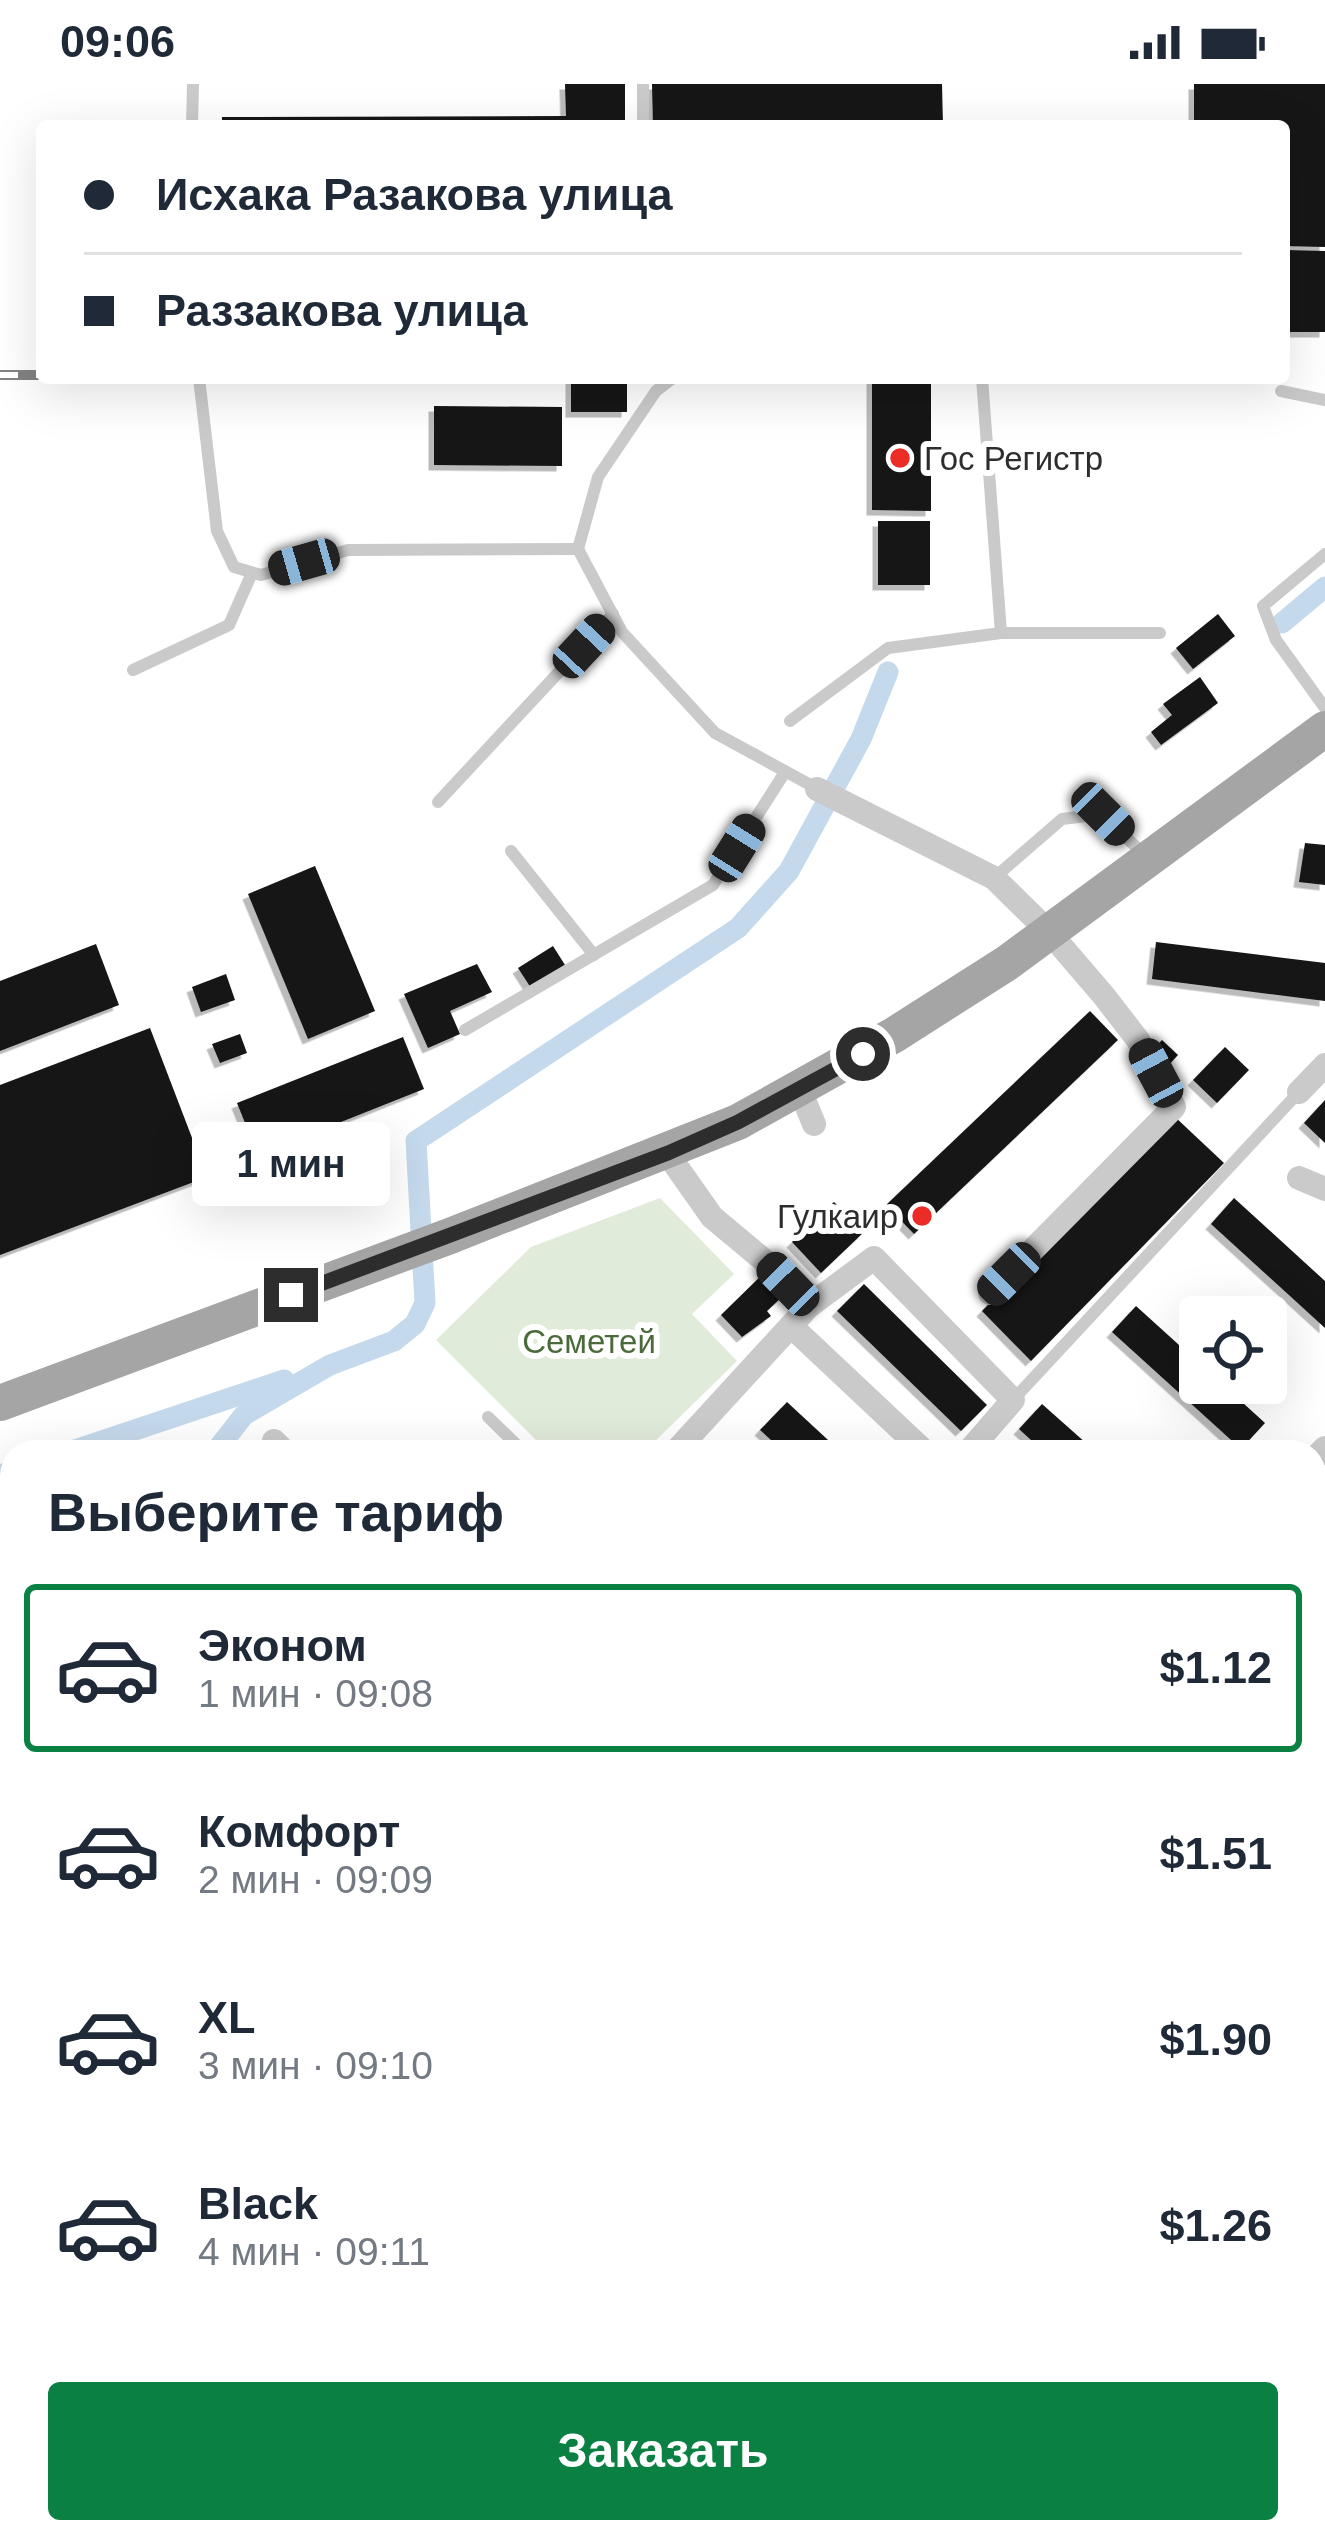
<!DOCTYPE html>
<html lang="ru">
<meta charset="utf-8">
<style>
:root{--surface:#fff;--page:#f2f2f3;--text:#1f2937;--muted:#747a83;--line:#e0e1e3;--accent:#0b8043}
body{margin:0;font-family:Helvetica,sans-serif;background:var(--page);color:var(--text);height:100vh;display:flex;flex-direction:column;font-size:45px;white-space:nowrap}
*{box-sizing:border-box;margin:0}
p{font-size:39px;color:var(--muted)}
.icon{flex:none;width:66px;height:66px;fill:none;stroke:currentColor;stroke-width:2;stroke-linecap:round;stroke-linejoin:round}
.map{position:relative;flex:1;overflow:hidden}
.drawer{position:absolute;left:0px;top:1356px;width:1326px;height:1104px;display:flex;flex-direction:column;background:var(--surface);border-radius:36px 36px 0 0;box-shadow:0 12px 48px #0002}
.drawer>*{flex:none}
.hud{position:absolute;left:36px;top:36px;width:1254px;height:264px;border-radius:12px;box-shadow:0 12px 48px #0002;display:grid;align-content:center;height:264px;padding:0 48px;background:var(--surface)}
.buttons{position:absolute;left:1179px;top:1212px;display:grid;gap:24px}
.buttons a{display:grid;place-items:center;width:108px;height:108px;border-radius:12px;background:var(--surface);box-shadow:0 12px 48px #0002;font-size:60px}
.end{position:absolute;width:54px;height:54px;margin:-27px;border:15px solid #2d2d2d;background:#fff;box-shadow:0 0 0 6px #fff}
.from{border-radius:50%}
.bubble{position:absolute;height:84px;border-radius:12px;background:var(--surface);box-shadow:0 12px 48px #0002;font-size:39px;font-weight:700;line-height:84px;text-align:center}
.car{position:absolute;width:36px;height:72px;margin:-36px -18px;border-radius:15px;box-shadow:0 0 9px 3px #0007;background:linear-gradient(#222 24%,#8ab4d8 0 40%,#222 0 76%,#8ab4d8 0 86%,#222 0)}
.hud b{display:flex;align-items:center;gap:42px;height:114px;font-size:45px}
.hud b+b{border-top:3px solid var(--line)}
.hud i{width:30px;height:30px;background:var(--text)}
ul{padding:0;list-style:none}
li{display:flex;align-items:center;gap:36px;height:168px;margin:0 24px 18px;padding:0 24px;border:6px solid transparent;border-radius:12px}
li div{flex:1}
li b{display:block;font-size:45px}
li em{font-style:normal;font-weight:700}
li.active{border-color:var(--accent)}
li>.icon{width:108px;height:108px;stroke-width:1.5}
h2{padding:0 48px;font-size:54px;line-height:144px}
.action{display:flex;gap:24px;margin-top:auto;padding:24px 48px}
.action a{flex:1;height:138px;border-radius:12px;background:var(--accent);color:#fff;font-size:48px;font-weight:700;line-height:138px;text-align:center}
.status{display:flex;justify-content:space-between;align-items:center;height:84px;padding:0 60px;background:var(--surface);direction:ltr}
.status svg{height:33px;fill:currentColor}
.map>svg:first-child{display:block}
.green{fill:#e1ebda}
.lines{fill:none;stroke-linecap:round;stroke-linejoin:round}
.canal{stroke:#c5d9ec;stroke-width:21}
.building{fill:#141414;filter:url(#shadow)}
.lane{stroke:#cacaca;stroke-width:12}
.street{stroke:#cacaca;stroke-width:24}
.primary{stroke:#a5a5a5;stroke-width:36}
.highway{stroke:#949494;stroke-width:42}
.rail-casing{stroke:#828282;stroke-width:10}
.rail{stroke:#fff;stroke-width:6;stroke-dasharray:18;stroke-linecap:butt}
.route{stroke:#2d2d2d;stroke-width:15}
.poi-dot{fill:#ec2d27;stroke:#fff;stroke-width:4.5}
.labels{text-anchor:middle;stroke-width:12;stroke-linejoin:round;paint-order:stroke}
.poi-label{font-size:33px;fill:#2d2d2d;stroke:#fff;text-anchor:start}
.park-label{font-size:33px;fill:#4b6a39;stroke:#fff}
</style>
<div class="status"><b>09:06</b><svg viewBox="0 0 49 12"><path d="M0 12V9h3v3zM5 12V6h3v6zM10 12V3h3v9zM15 12V0h3v12zM26 1h20v11H26zM47 4h2v5h-2z"/></svg></div>
<div class="map">
<svg width="1325" height="2460" viewBox="0 0 1325 2460">
<defs>
<filter id="shadow"><feDropShadow dx="-5.5" dy="5.5" stdDeviation="0" flood-color="#0004"/></filter>
</defs>
<rect width="100%" height="100%" fill="#fff"/>
<polygon class="green" points="660,1114 734,1190 692,1230 737,1277 644,1368 548,1368 436,1256 531,1163"/>
<g class="lines">
<g class="canal">
<polyline points="1282,539 1325,503"/>
<polyline points="69,1368 284,1296"/>
<polyline points="215,1368 244,1331 330,1281 394,1257 415,1240 425,1219 416,1057 738,844 789,787 861,655 888,588"/>
<polyline points="0,1391 12,1387"/>
<polyline points="0,1771 12,1748"/>
</g>
</g>
<g class="building">
<polygon points="565,0 625,0 625,42 222,42 222,33 566,32"/>
<polygon points="652,0 942,0 943,42 653,42"/>
<polygon points="1194,0 1325,0 1325,163 1284,162 1284,42 1194,42"/>
<polygon points="1284,166 1325,167 1325,248 1284,248"/>
<rect x="571" y="294" width="56" height="34"/>
<polygon points="872,294 931,294 931,427 872,426"/>
<polygon points="434,322 562,323 562,382 434,381"/>
<rect x="878" y="437" width="52" height="64"/>
<polygon points="1218,530 1235,552 1193,585 1176,564"/>
<polygon points="1200,593 1218,619 1161,661 1151,648 1172,631 1163,620"/>
<polygon points="1305,759 1325,761 1325,801 1299,798"/>
<polygon points="315,782 375,927 308,955 248,810"/>
<polygon points="1156,858 1325,879 1325,917 1152,895"/>
<polygon points="96,860 119,921 0,967 0,897"/>
<polygon points="553,862 565,881 531,904 518,884"/>
<polygon points="477,880 492,908 450,927 460,950 428,964 404,910"/>
<polygon points="226,890 235,916 201,928 192,903"/>
<polygon points="1090,927 1118,956 914,1150 886,1121"/>
<polygon points="150,944 207,1093 0,1171 0,1001"/>
<polygon points="240,950 247,969 220,979 212,960"/>
<polygon points="403,953 424,1005 258,1071 237,1019"/>
<polygon points="1162,956 1178,971 1166,984 1150,969"/>
<polygon points="1225,963 1249,986 1217,1019 1193,996"/>
<polygon points="1325,1016 1325,1059 1304,1039"/>
<polygon points="1174,1032 1224,1079 1031,1277 982,1227"/>
<polygon points="1234,1114 1325,1197 1325,1244 1211,1140"/>
<polygon points="834,1118 864,1148 821,1189 792,1158"/>
<polygon points="764,1189 785,1210 767,1227 771,1232 742,1253 721,1231"/>
<polygon points="864,1200 987,1321 961,1347 837,1227"/>
<polygon points="1136,1222 1200,1280 1200,1299 1221,1299 1265,1339 1241,1365 1112,1248"/>
<polygon points="787,1318 841,1368 784,1368 760,1346"/>
<polygon points="1042,1320 1096,1368 1044,1368 1019,1345"/>
<polygon points="1325,1557 1325,1616 1314,1627 1314,1568"/>
<polygon points="12,1624 12,1686 0,1680 0,1647"/>
<polygon points="1314,1776 1325,1787 1325,1840 1314,1828"/>
<polygon points="0,1944 12,1950 12,1992 0,1986"/>
<polygon points="0,2076 12,2082 12,2125 0,2118"/>
<polygon points="1325,2170 1325,2261 1314,2271 1314,2176 1317,2179"/>
<polygon points="1314,2357 1325,2367 1325,2420 1314,2410"/>
<polygon points="379,2448 397,2448 408,2460 367,2460"/>
<polygon points="701,2448 722,2448 710,2460 689,2460"/>
<polygon points="800,2448 808,2448 820,2460 788,2460"/>
<polygon points="861,2448 929,2448 941,2460 894,2460 883,2449 871,2460 849,2460"/>
</g>
<g class="lines">
<g class="lane">
<polyline points="192,42 193,0"/>
<polyline points="643,42 643,0"/>
<polyline points="199,294 217,447 234,483 261,491 348,466 578,465"/>
<polyline points="673,294 656,307 598,393 578,465 622,548 715,649 816,704"/>
<polyline points="982,294 1001,549"/>
<polyline points="1281,307 1325,316"/>
<polyline points="1325,470 1263,522 1276,556 1325,624"/>
<polyline points="133,586 229,541 252,489"/>
<polyline points="790,637 888,564 1001,549 1160,549"/>
<polyline points="438,718 613,530"/>
<polyline points="511,767 594,871"/>
<polyline points="994,794 1062,735 1103,730 1144,771"/>
<polyline points="465,946 713,801 785,688"/>
<polyline points="1013,1316 1299,1008"/>
<polyline points="488,1333 524,1368"/>
<polyline points="1314,1867 1325,1877"/>
<polyline points="1312,2448 1325,2460"/>
<polyline points="568,2460 579,2448"/>
<polyline points="1026,2460 1037,2448"/>
</g>
<g class="street">
<polyline points="817,705 994,794 1050,849 1104,912 1138,956 1174,1023 990,1209"/>
<polyline points="800,1006 814,1040"/>
<polyline points="1299,1008 1325,981"/>
<polyline points="667,1069 712,1133 766,1178 809,1222"/>
<polyline points="1299,1094 1325,1105"/>
<polyline points="791,1242 925,1368"/>
<polyline points="274,1357 285,1368"/>
<polyline points="675,1368 809,1222 874,1174 1013,1316 968,1368"/>
<polyline points="1314,1375 1325,1364"/>
<polyline points="1314,1653 1325,1643"/>
<polyline points="1314,1730 1325,1742"/>
<polyline points="0,1865 12,1840"/>
<polyline points="0,2212 12,2202"/>
<polyline points="242,2460 254,2448"/>
<polyline points="320,2460 332,2448"/>
</g>
<polyline class="primary" points="0,1319 450,1152 738,1038 894,951 1007,879 1325,645"/>
<g class="highway">
<polyline points="0,2314 12,2330"/>
<polyline points="101,2448 110,2460"/>
</g>
<g class="rail-casing">
<polyline id="rail" points="0,291 42,291"/>
</g>
<use href="#rail" class="rail"/>
</g>
<g class="lines">
<polyline class="route" points="291,1211 668,1069 738,1038 863,970"/>
</g>
<g class="poi-dot">
<circle cx="900" cy="374" r="12"/>
<circle cx="922" cy="1132" r="12"/>
</g>
<g class="labels">
<g class="poi-label">
<text x="924" y="386">Гос Регистр</text>
<text x="898" y="1144" text-anchor="end">Гулкаир</text>
</g>
<g class="park-label">
<text x="589" y="1269">Семетей</text>
</g>
</g>
</svg>
<div class="buttons">
<a><svg class="icon" aria-label="locate" viewBox="0 0 24 24"><circle cx="12" cy="12" r="6"/><path d="M12 2v4M12 18v4M2 12h4M18 12h4"/></svg></a>
</div>
<i class="end from" style="left:863px;top:970px"></i>
<i class="end" style="left:291px;top:1211px"></i>
<div class="bubble" style="left:192px;top:1038px;width:198px">1 мин</div>
<i class="car" style="left:304px;top:478px;rotate:254deg"></i>
<i class="car" style="left:584px;top:562px;rotate:43deg"></i>
<i class="car" style="left:1103px;top:730px;rotate:135deg"></i>
<i class="car" style="left:737px;top:764px;rotate:32deg"></i>
<i class="car" style="left:1156px;top:989px;rotate:332deg"></i>
<i class="car" style="left:1009px;top:1190px;rotate:225deg"></i>
<i class="car" style="left:788px;top:1200px;rotate:316deg"></i>
<div class="hud">
<b><i class="from"></i>Исхака Разакова улица</b>
<b><i></i>Раззакова улица</b>
</div>
<section class="drawer">
<h2>Выберите тариф</h2>
<ul>
<li class="active"><svg class="icon" aria-label="car" viewBox="0 0 24 24"><path d="M5 17H2v-5l4-1 3-4h7l3 4 3 1v5h-3M9 17h6M6 11h13"/><circle cx="7" cy="17" r="2"/><circle cx="17" cy="17" r="2"/></svg><div><b>Эконом</b><p>1 мин · 09:08</p></div><em>$1.12</em></li>
<li><svg class="icon" aria-label="car" viewBox="0 0 24 24"><path d="M5 17H2v-5l4-1 3-4h7l3 4 3 1v5h-3M9 17h6M6 11h13"/><circle cx="7" cy="17" r="2"/><circle cx="17" cy="17" r="2"/></svg><div><b>Комфорт</b><p>2 мин · 09:09</p></div><em>$1.51</em></li>
<li><svg class="icon" aria-label="car" viewBox="0 0 24 24"><path d="M5 17H2v-5l4-1 3-4h7l3 4 3 1v5h-3M9 17h6M6 11h13"/><circle cx="7" cy="17" r="2"/><circle cx="17" cy="17" r="2"/></svg><div><b>XL</b><p>3 мин · 09:10</p></div><em>$1.90</em></li>
<li><svg class="icon" aria-label="car" viewBox="0 0 24 24"><path d="M5 17H2v-5l4-1 3-4h7l3 4 3 1v5h-3M9 17h6M6 11h13"/><circle cx="7" cy="17" r="2"/><circle cx="17" cy="17" r="2"/></svg><div><b>Black</b><p>4 мин · 09:11</p></div><em>$1.26</em></li>
</ul>
<div class="action"><a>Заказать</a></div>
</section>
</div>
